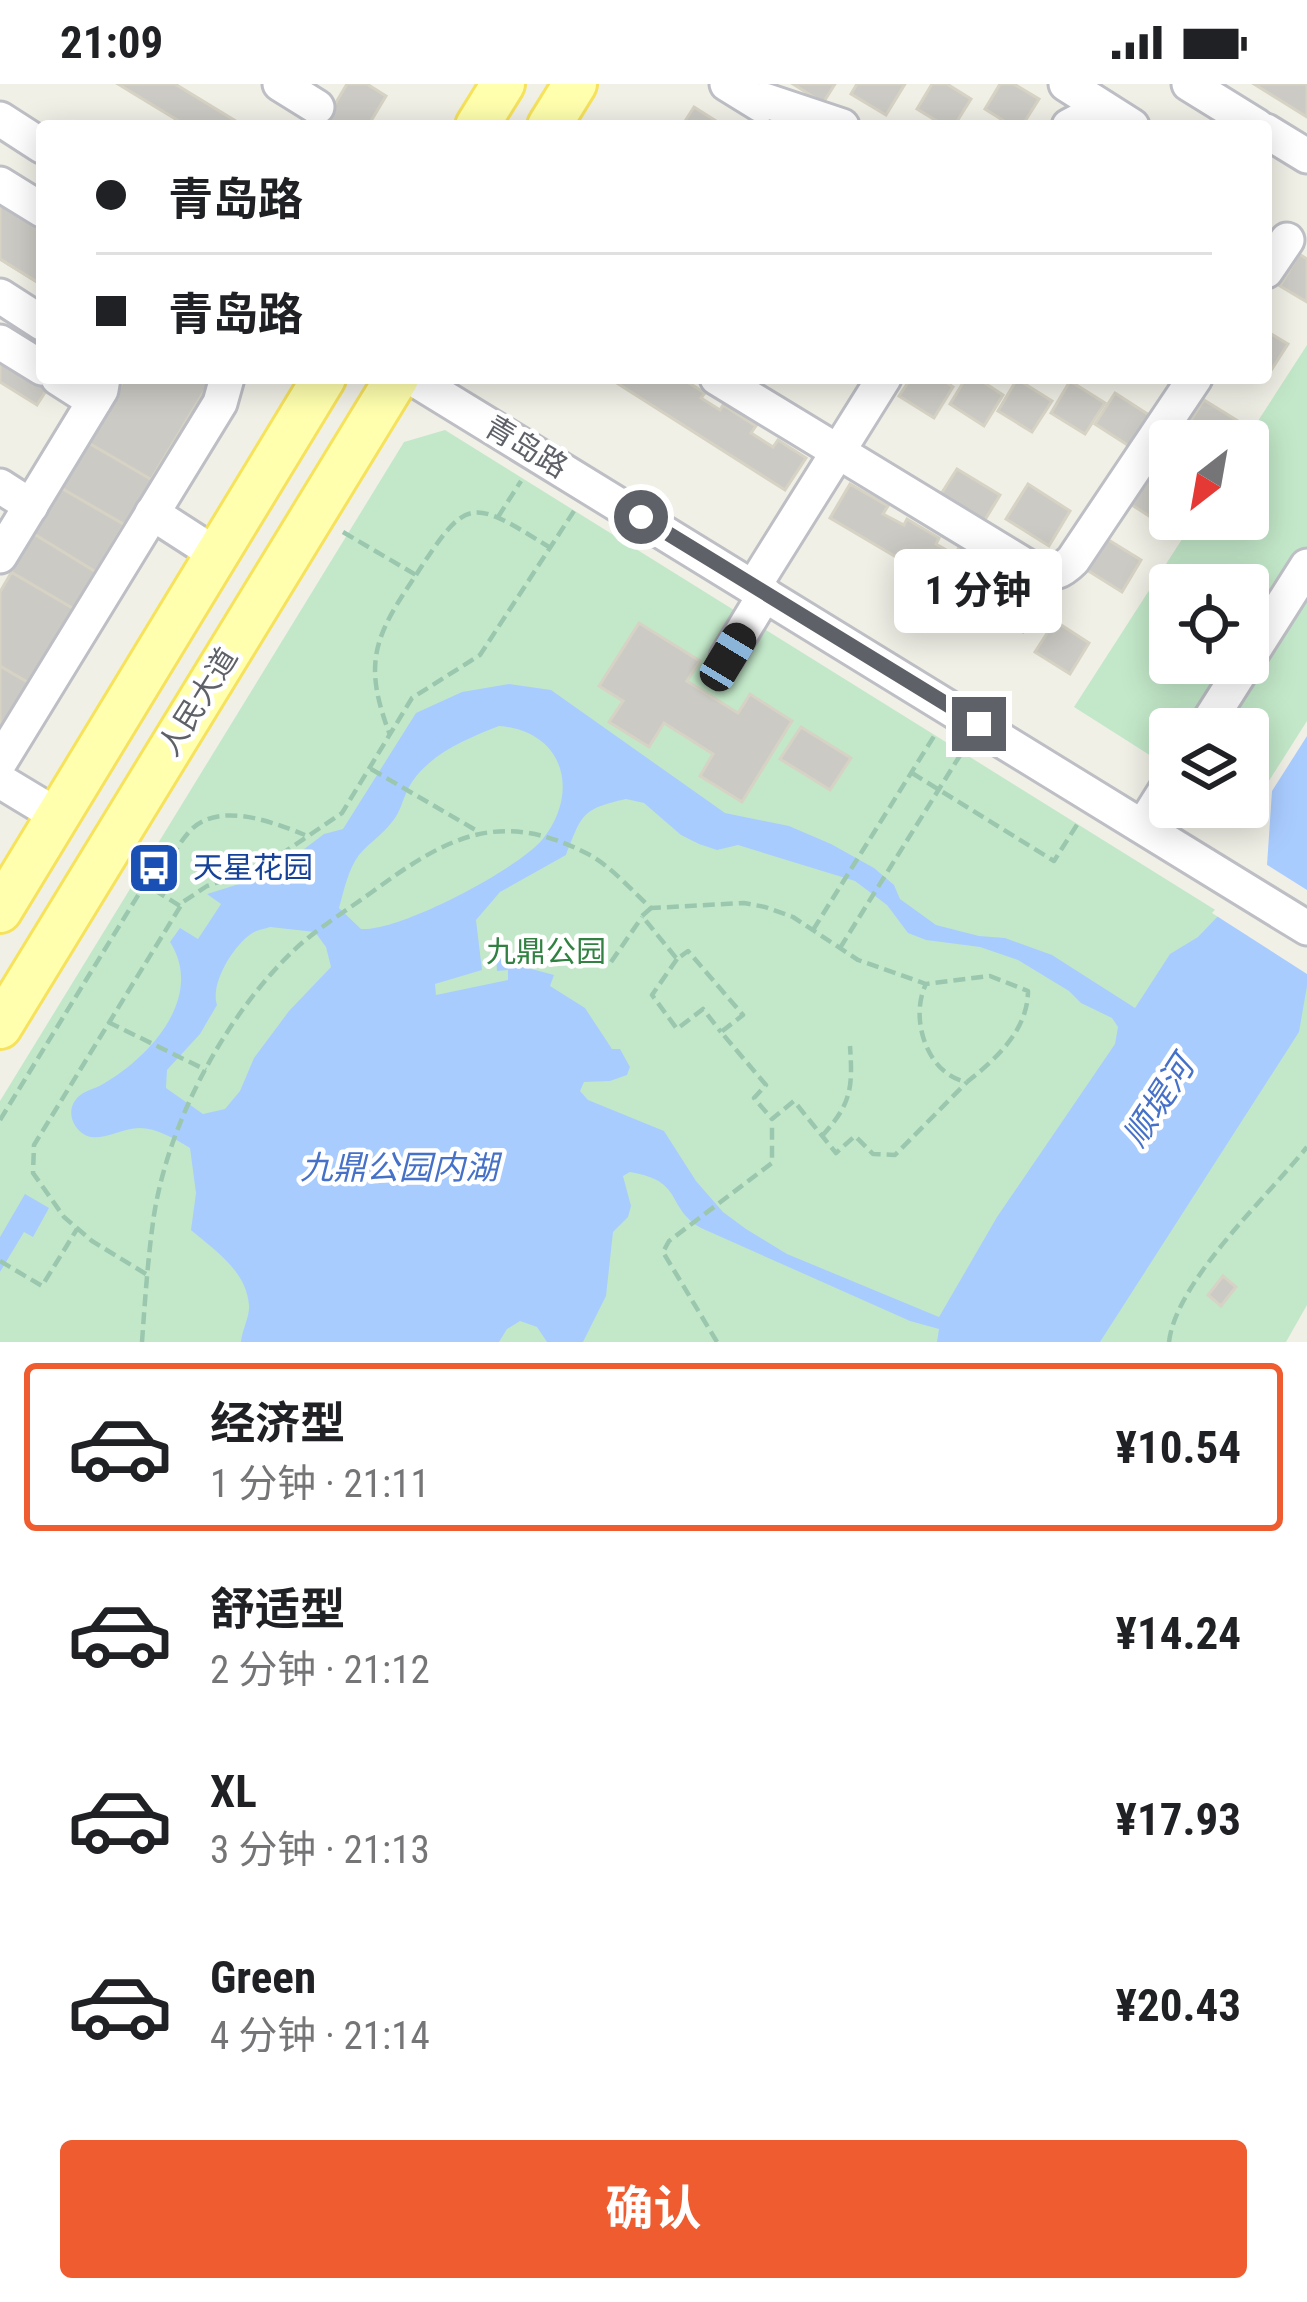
<!DOCTYPE html>
<html lang="zh">
<meta charset="utf-8">
<style>
:root{--surface:#fff;--page:#f6f6f6;--text:#202124;--muted:#757577;--line:#e0e0e0;--accent:#ee5c2f}
body{margin:0;font-family:"Roboto Condensed","Noto Sans SC",sans-serif;background:var(--page);color:var(--text);height:100vh;display:flex;flex-direction:column;font-size:45px;white-space:nowrap}
*{box-sizing:border-box;margin:0}
p{font-size:39px;color:var(--muted)}
.icon{flex:none;width:66px;height:66px;fill:none;stroke:currentColor;stroke-width:2;stroke-linecap:round;stroke-linejoin:round}
.map{position:relative;height:1258px;overflow:hidden}
.sheet{display:flex;flex-direction:column;background:var(--surface);flex:1}
.sheet>*{flex:none}
.hud{position:absolute;left:36px;top:36px;width:1236px;height:264px;border-radius:12px;box-shadow:0 6px 30px #0003;display:grid;align-content:center;height:264px;padding:0 60px;background:var(--surface)}
.needle{width:78px;rotate:211deg}
.controls{position:absolute;left:1149px;top:336px;display:grid;gap:24px}
.controls a{display:grid;place-items:center;width:120px;height:120px;border-radius:12px;background:var(--surface);box-shadow:0 6px 30px #0003;font-size:60px}
.end{position:absolute;width:54px;height:54px;margin:-27px;border:15px solid #5e6167;background:#fff;box-shadow:0 0 0 6px #fff}
.from{border-radius:50%}
.bubble{position:absolute;height:84px;border-radius:12px;background:var(--surface);box-shadow:0 6px 30px #0003;font-size:39px;font-weight:700;line-height:84px;text-align:center}
.car{position:absolute;width:36px;height:72px;margin:-36px -18px;border-radius:15px;box-shadow:0 0 9px 3px #0007;background:linear-gradient(#222 24%,#8ab4d8 0 40%,#222 0 76%,#8ab4d8 0 86%,#222 0)}
.hud b{display:flex;align-items:center;gap:42px;height:114px;font-size:45px}
.hud b+b{border-top:3px solid var(--line)}
.hud i{width:30px;height:30px;background:var(--text)}
ul{padding:21px 0 0;list-style:none}
li{display:flex;align-items:center;gap:36px;height:168px;margin:0 24px 18px;padding:0 36px;border:6px solid transparent;border-radius:12px}
li div{flex:1}
li b{display:block;font-size:45px}
li em{font-style:normal;font-weight:700}
li.current{border-color:var(--accent)}
li>.icon{width:108px;height:108px;stroke-width:1.5}
.primary-button{display:flex;gap:24px;margin-top:auto;padding:24px 60px}
.primary-button a{flex:1;height:138px;border-radius:12px;background:var(--accent);color:#fff;font-size:48px;font-weight:700;line-height:138px;text-align:center}
.status{display:flex;justify-content:space-between;align-items:center;height:84px;padding:0 60px;background:var(--surface);direction:ltr}
.status svg{height:33px;fill:currentColor}
.map>svg:first-child{display:block}
.green{fill:#c3e8c9;fill-rule:evenodd}
.water{fill:#a9ccff;fill-rule:evenodd}
.pier{fill:#f1f0e7}
.building{fill:#cccac4;stroke:#d6d3c5;stroke-width:3}
.lines{fill:none;stroke-linecap:round;stroke-linejoin:round}
.minor-casing{stroke:#bebfc5;stroke-width:39}
.major-casing{stroke:#f6e25b;stroke-width:48}
.path{stroke:#9ac7ae;stroke-width:4.5;stroke-dasharray:12 6;stroke-linecap:butt}
.minor{stroke:#fff;stroke-width:33}
.major{stroke:#ffffae;stroke-width:42}
.route{stroke:#5e6167;stroke-width:15}
.labels{text-anchor:middle;stroke-width:9;stroke-linejoin:round;paint-order:stroke}
.street-label{font-size:30px;fill:#5e6167;stroke:#fff}
.transit-label{font-size:30px;fill:#164399;stroke:#fff;text-anchor:start}
.park-label{font-size:30px;fill:#318242;stroke:#fff}
.water-label{font-size:33px;font-style:italic;fill:#4671c8;stroke:#fff}
</style>
<div class="status"><b>21:09</b><svg viewBox="0 0 49 12"><path d="M0 12V9h3v3zM5 12V6h3v6zM10 12V3h3v9zM15 12V0h3v12zM26 1h20v11H26zM47 4h2v5h-2z"/></svg></div>
<div class="map">
<svg width="1307" height="1258" viewBox="0 0 1307 1258">
<rect width="100%" height="100%" fill="#f1f0e7"/>
<g class="green">
<path d="M1307 261V637L1246 733 1231 723H1248V645H1170V684L1074 623 1195 435H1248L1245 357ZM1170 501H1248V579H1170Z"/>
<polygon points="445,346 1307,883 1307,1221 1286,1258 0,1258 0,1017 404,358"/>
</g>
<g class="water">
<path d="M509 600 551 606 725 729 789 742 831 760 874 784 894 801 900 815 936 841 979 852 1005 854 1052 871 1135 924 1170 870 1198 853 1267 781 1272 707 1307 652V902L1299 948 1100 1258H937L939 1245 910 1237 701 1144C665 1123 685 1097 630 1088L623 1092 631 1122 628 1133 613 1148 606 1212 583 1258H547L537 1243 520 1237 507 1245 499 1258H241C242 1246 250 1232 249 1221 246 1186 214 1166 191 1146L196 1109 190 1064C175 1055 157 1044 139 1044 122 1044 99 1059 85 1051 71 1043 66 1025 78 1013 85 1006 95 1005 103 1000 150 973 205 913 170 858L180 844 198 855 221 820 207 810 271 790 324 750 343 745 416 629 462 608ZM499 642C564 647 581 708 542 756 516 786 399 848 361 845L339 824C344 806 348 786 359 771 369 759 382 751 392 738 401 727 402 717 408 705 426 671 466 655 499 642ZM626 715 644 719 681 751 699 760 717 766 738 761 855 797 887 821 908 849 926 856 980 863 1018 876 1069 907 1081 919 1112 934 1118 943 1115 960 997 1133 939 1233 787 1170 746 1145 723 1128 696 1097 664 1047 588 1016 580 1007 584 998 610 997 627 991 630 983 620 965H612L585 924 550 902 554 891 528 884 525 871H496L497 887 508 886V896L436 911 435 900 482 886 476 836 500 808 566 771C582 731 581 725 626 715ZM270 843 315 848 326 863 331 883 289 927 254 974 240 1007 225 1025 203 1030 166 1004 167 986 200 950 217 921C210 900 233 862 251 850 256 846 264 845 270 843Z"/>
<polygon points="25,1110 49,1124 33,1153 24,1148 0,1188 0,1153"/>
</g>
<polygon class="pier" points="1261,777 1307,806 1307,890 1212,829"/>
<g class="building">
<polygon points="118,0 175,0 244,42 187,42"/>
<polygon points="347,0 367,0 386,12 368,42 322,42"/>
<polygon points="793,0 835,0 823,19"/>
<polygon points="857,0 905,0 886,31 851,10"/>
<polygon points="932,0 947,0 971,15 954,42 945,42 917,25"/>
<polygon points="1000,0 1014,0 1039,15 1022,42 1012,42 985,25"/>
<polygon points="1254,0 1307,0 1307,33"/>
<polygon points="694,23 724,42 682,42"/>
<polygon points="0,120 42,147 42,201 0,175"/>
<polygon points="0,120 42,147 42,201 0,175"/>
<polygon points="1299,170 1307,175 1307,218 1280,202"/>
<polygon points="1266,247 1288,260 1268,291 1266,290"/>
<polygon points="0,268 51,299 37,321 0,298"/>
<polygon points="125,294 212,294 0,647 0,508"/>
<polygon points="609,294 681,294 705,309 701,314 720,326 723,321 756,342 751,349 773,363 778,356 806,374 785,406"/>
<polygon points="911,294 940,294 953,303 934,334 899,312"/>
<polygon points="966,294 977,294 1003,311 984,342 950,320"/>
<polygon points="1017,295 1052,317 1032,348 998,327"/>
<polygon points="1070,297 1105,319 1085,350 1051,329"/>
<polygon points="1115,309 1149,331 1129,362 1095,340"/>
<polygon points="1204,316 1238,337 1226,357 1200,357 1184,347"/>
<polygon points="87,358 152,396 125,441 61,404"/>
<polygon points="957,385 1000,411 980,444 936,418"/>
<polygon points="1151,390 1170,402 1171,435 1166,443 1132,421"/>
<polygon points="850,400 888,422 883,430 904,441 907,435 939,454 936,460 955,471 958,465 992,485 987,493 1009,506 1014,498 1043,515 1023,548 830,434"/>
<polygon points="1028,400 1070,427 1049,462 1006,435"/>
<polygon points="34,450 96,488 74,525 11,488"/>
<polygon points="1107,455 1141,476 1122,508 1087,486"/>
<polygon points="1055,537 1089,559 1070,590 1035,568"/>
<polygon points="639,539 700,577 687,597 738,629 750,610 792,637 742,718 700,692 713,670 664,639 649,663 609,638 623,617 599,602"/>
<polygon points="0,582 29,599 0,647"/>
<polygon points="801,643 851,674 830,706 780,675"/>
<polygon points="1223,1192 1236,1203 1221,1222 1208,1211"/>
</g>
<g class="lines">
<g class="minor-casing">
<g id="minor">
<polyline points="280,0 317,23"/>
<polyline points="727,0 761,21"/>
<polyline points="1066,0 1132,42"/>
<polyline points="1189,0 1257,42"/>
<polyline points="764,16 842,42"/>
<polyline points="0,35 42,62"/>
<polyline points="1069,42 1103,24"/>
<polyline points="1266,47 1307,72"/>
<polyline points="0,100 42,126"/>
<polyline points="1266,187 1287,156"/>
<polyline points="0,212 42,239"/>
<polyline points="0,258 42,284"/>
<polyline points="58,294 94,317"/>
<polyline points="412,294 1307,844"/>
<path d="M717 294 1036 488C1053 491 1061 488 1073 476L1195 294"/>
<polyline points="0,402 31,422"/>
<polyline points="152,429 217,471"/>
<polyline points="0,472 101,306 103,294"/>
<polyline points="754,502 884,294"/>
<polyline points="727,573 765,510"/>
<polyline points="1248,575 1307,482"/>
<polyline points="1204,645 1246,579"/>
<polyline points="0,678 220,319 227,294"/>
<polyline points="0,697 58,732"/>
<polyline points="1143,742 1170,699"/>
</g>
</g>
<g class="major-casing">
<g id="major">
<polyline points="477,42 503,0"/>
<polyline points="549,42 575,0"/>
<polyline points="0,827 324,294"/>
<polyline points="0,943 397,294"/>
</g>
</g>
<g class="path">
<polyline points="498,433 521,397"/>
<path d="M343 448 416 491C373 554 363 580 390 651"/>
<path d="M416 491C467 412 470 414 549 463"/>
<polyline points="371,685 479,748"/>
<polyline points="912,689 1054,777 1080,736"/>
<path d="M154 805C165 787 174 765 189 748 217 716 273 738 305 751"/>
<polyline points="651,824 642,832 677,875 688,867 743,931 721,948 766,1001 754,1014 772,1035 794,1017 836,1069 855,1052 873,1070 895,1071 967,998"/>
<polyline points="813,846 936,649"/>
<polyline points="840,864 964,665"/>
<polyline points="677,875 652,911 677,945 703,925 721,948"/>
<polyline points="611,878 642,833"/>
<polyline points="108,938 206,986"/>
<polyline points="0,1036 145,800 180,822"/>
<path d="M822 1052C851 1020 853 1005 850 962"/>
<polyline points="0,1177 42,1202 77,1145"/>
<polyline points="146,1190 92,1157 64,1133 33,1089 34,1061 183,818 207,802 261,784 342,729 412,614 480,571 574,427"/>
<path d="M142 1258C145 1216 148 1172 154 1131 169 1037 225 933 292 868 316 845 346 827 372 808 447 753 499 724 588 770 611 782 632 807 651 824L744 819 765 823 793 833 858 876 926 900 990 892 1028 907C1028 946 996 975 967 998 927 991 909 934 926 900"/>
<polyline points="717,1258 663,1168 669,1157 772,1079 772,1038"/>
<path d="M1169 1258C1176 1197 1268 1112 1307 1063"/>
</g>
<use href="#minor" class="minor"/>
<use href="#major" class="major"/>
</g>
<g class="lines">
<polyline class="route" points="641,433 979,640"/>
</g>
<defs>
<g id="bus-square" transform="scale(2.7)"><rect x="-9" y="-9" width="18" height="18" rx="4" fill="#1a4fb4" stroke="#fff"/><path d="M-5-6H5V4H4V6H2V4H-2V6H-4V4H-5ZM-3.5-4V0h7V-4ZM-3.5 1.2v1.5H-2V1.2ZM2 1.2v1.5H3.5V1.2Z" fill="#fff"/></g>
</defs>
<g fill-rule="evenodd">
<use href="#bus-square" x="154" y="784"/>
</g>
<g class="labels">
<g class="street-label">
<text transform="translate(526 363) rotate(31)" y="10">青岛路</text>
<text transform="translate(198 618) rotate(-58)" y="10">人民大道</text>
</g>
<g class="transit-label">
<text x="193" y="794">天星花园</text>
</g>
<g class="park-label">
<text x="546" y="878">九鼎公园</text>
</g>
<g class="water-label">
<text transform="translate(1158 1017) rotate(-57)" y="12">顺堤河</text>
<text x="399" y="1095">九鼎公园内湖</text>
</g>
</g>
</svg>
<div class="controls">
<a><svg class="needle" viewBox="-14 -14 28 28"><path d="M0-13l5 13h-10z" fill="#e53935"/><path d="M0 13l5-13h-10z" fill="#757577"/></svg></a>
<a><svg class="icon" aria-label="locate" viewBox="0 0 24 24"><circle cx="12" cy="12" r="6"/><path d="M12 2v4M12 18v4M2 12h4M18 12h4"/></svg></a>
<a><svg class="icon" aria-label="layers" viewBox="0 0 24 24"><path d="M12 4l9 5-9 5-9-5zM3 14l9 5 9-5"/></svg></a>
</div>
<i class="end from" style="left:641px;top:433px"></i>
<i class="end" style="left:979px;top:640px"></i>
<div class="bubble" style="left:894px;top:465px;width:168px">1 分钟</div>
<i class="car" style="left:728px;top:573px;rotate:31deg"></i>
<div class="hud">
<b><i class="from"></i>青岛路</b>
<b><i></i>青岛路</b>
</div>
</div>
<section class="sheet">
<ul>
<li class="current"><svg class="icon" aria-label="car" viewBox="0 0 24 24"><path d="M5 17H2v-5l4-1 3-4h7l3 4 3 1v5h-3M9 17h6M6 11h13"/><circle cx="7" cy="17" r="2"/><circle cx="17" cy="17" r="2"/></svg><div><b>经济型</b><p>1 分钟 · 21:11</p></div><em>¥10.54</em></li>
<li><svg class="icon" aria-label="car" viewBox="0 0 24 24"><path d="M5 17H2v-5l4-1 3-4h7l3 4 3 1v5h-3M9 17h6M6 11h13"/><circle cx="7" cy="17" r="2"/><circle cx="17" cy="17" r="2"/></svg><div><b>舒适型</b><p>2 分钟 · 21:12</p></div><em>¥14.24</em></li>
<li><svg class="icon" aria-label="car" viewBox="0 0 24 24"><path d="M5 17H2v-5l4-1 3-4h7l3 4 3 1v5h-3M9 17h6M6 11h13"/><circle cx="7" cy="17" r="2"/><circle cx="17" cy="17" r="2"/></svg><div><b>XL</b><p>3 分钟 · 21:13</p></div><em>¥17.93</em></li>
<li><svg class="icon" aria-label="car" viewBox="0 0 24 24"><path d="M5 17H2v-5l4-1 3-4h7l3 4 3 1v5h-3M9 17h6M6 11h13"/><circle cx="7" cy="17" r="2"/><circle cx="17" cy="17" r="2"/></svg><div><b>Green</b><p>4 分钟 · 21:14</p></div><em>¥20.43</em></li>
</ul>
<div class="primary-button"><a>确认</a></div>
</section>
